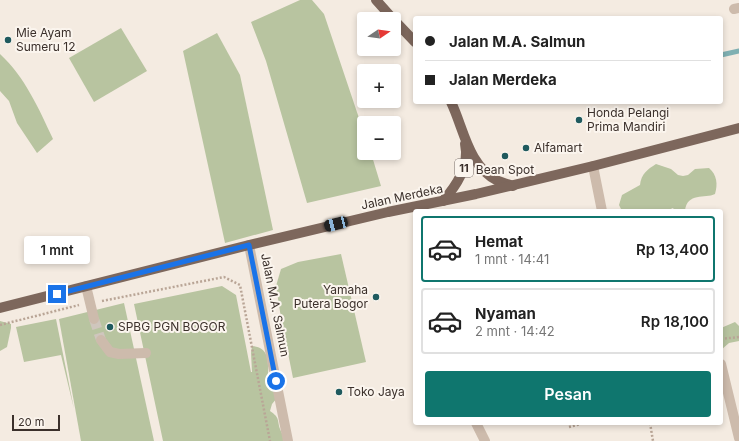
<!DOCTYPE html>
<html lang="id">
<meta charset="utf-8">
<style>
:root{--surface:#fff;--page:#f2f2f2;--text:#222;--muted:#767676;--line:#e0e0e0;--accent:#0f766e}
body{margin:0;font-family:Inter,sans-serif;background:var(--page);color:var(--text);height:100vh;display:flex;flex-direction:column;font-size:15px;white-space:nowrap}
*{box-sizing:border-box;margin:0}
p{font-size:13px;color:var(--muted)}
.icon{flex:none;width:22px;height:22px;fill:none;stroke:currentColor;stroke-width:2;stroke-linecap:round;stroke-linejoin:round}
.map{position:relative;flex:1;overflow:hidden}
.drawer{position:absolute;left:413px;top:209px;width:310px;height:216px;display:flex;flex-direction:column;background:var(--surface);border-radius:4px;box-shadow:0 2px 6px #0003}
.drawer>*{flex:none}
.guide{position:absolute;left:413px;top:16px;width:310px;height:88px;border-radius:4px;box-shadow:0 2px 6px #0003;display:grid;align-content:center;height:88px;padding:0 12px;background:var(--surface)}
.needle{width:26px;rotate:77deg}
.fabs{position:absolute;left:357px;top:12px;display:grid;gap:8px}
.fabs a{display:grid;place-items:center;width:44px;height:44px;border-radius:4px;background:var(--surface);box-shadow:0 2px 6px #0003;font-size:20px}
.scale{position:absolute;left:12px;bottom:10px;width:48px;box-sizing:border-box;padding-left:4px;border:2px solid #3b302b;border-top:0;font-size:11px;line-height:14px;white-space:nowrap;color:#3b302b;-webkit-text-stroke:3px #fbf5ee;paint-order:stroke}
.end{position:absolute;width:18px;height:18px;margin:-9px;border:5px solid #1a73e8;background:#fff;box-shadow:0 0 0 2px #fff}
.from{border-radius:50%}
.bubble{position:absolute;height:28px;border-radius:4px;background:var(--surface);box-shadow:0 2px 6px #0003;font-size:13px;font-weight:600;line-height:28px;text-align:center}
.car{position:absolute;width:12px;height:24px;margin:-12px -6px;border-radius:5px;box-shadow:0 0 3px 1px #0007;background:linear-gradient(#222 24%,#8ab4d8 0 40%,#222 0 76%,#8ab4d8 0 86%,#222 0)}
.guide b{display:flex;align-items:center;gap:14px;height:38px;font-size:15px}
.guide b+b{border-top:1px solid var(--line)}
.guide i{width:10px;height:10px;background:var(--text)}
ul{padding:7px 0 0;list-style:none}
li{display:flex;align-items:center;gap:12px;height:66px;margin:0 8px 6px;padding:0 4px;border:2px solid var(--line);border-radius:4px}
li div{flex:1}
li b{display:block;font-size:15px}
li em{font-style:normal;font-weight:600}
li.selected{border-color:var(--accent)}
li>.icon{width:36px;height:36px;stroke-width:1.5}
.action{display:flex;gap:8px;margin-top:auto;padding:8px 12px}
.action a{flex:1;height:46px;border-radius:4px;background:var(--accent);color:#fff;font-size:16px;font-weight:600;line-height:46px;text-align:center}
.map>svg:first-child{display:block}
.green{fill:#b8c4a0}
.lines{fill:none;stroke-linecap:round;stroke-linejoin:round}
.stream{stroke:#7fb0b2;stroke-width:5}
.minor-tunnel{stroke:#cfc6bd;stroke-width:10;stroke-dasharray:10 5;stroke-linecap:butt}
.path{stroke:#b9a596;stroke-width:2.5;stroke-dasharray:2 2;stroke-linecap:butt}
.minor{stroke:#cdbbac;stroke-width:10}
.major{stroke:#7d675c;stroke-width:10}
.route{stroke:#1a73e8;stroke-width:5}
.poi-dot{fill:#1f5a5e;stroke:#fbf5ee;stroke-width:1.5}
.labels{text-anchor:middle;stroke-width:4;stroke-linejoin:round;paint-order:stroke}
.shield{fill:#fbf5ee;stroke:#756b66;stroke-width:1}
.shield-label{font-size:11px;font-weight:bold;fill:#3b302b}
.poi-label{font-size:12px;fill:#3b302b;stroke:#fbf5ee;text-anchor:start}
.street-label{font-size:12px;fill:#3b302b;stroke:#fbf5ee}
</style>
<div class="map">
<svg width="739" height="441" viewBox="0 0 739 441">
<rect width="100%" height="100%" fill="#f4ebe1"/>
<g class="green">
<polygon points="300,0 312,0 324,14 364,133 364,153 371,153 381,186 307,203 266,61 251,22"/>
<polygon points="121,28 147,71 94,102 69,58"/>
<polygon points="217,33 240,75 273,230 225,243 183,51"/>
<path d="M0 54C25 77 39 109 53 139L37 153 17 123 9 101 0 91Z"/>
<path d="M656 164 671 169 678 175 683 176 688 175 695 169 709 168C717 175 718 184 715 194 705 199 687 192 685 211H675L673 208 666 211H631L621 209 619 205 622 195 640 185C641 174 648 169 656 164Z"/>
<polygon points="341,254 366,362 293,378 281,318 276,286 281,269 298,262"/>
<path d="M222 286 236 295 251 372H252L251 353 252 346C271 347 268 365 268 379L274 384 277 398 272 404 270 411C280 418 277 419 280 429 281 433 285 437 287 441H163L134 304Z"/>
<polygon points="124,303 154,441 81,441 59,319"/>
<polygon points="56,319 74,409 61,355 24,362 16,327"/>
<polygon points="0,321 11,324 11,328 7,347 0,351"/>
<polygon points="735,322 739,326 739,341 729,343 721,350 721,328"/>
</g>
<g class="lines">
<polyline class="stream" points="721,55 739,51"/>
<polyline class="minor-tunnel" points="94,319 101,340"/>
<g class="path">
<polyline points="102,301 224,277 240,285 270,441"/>
<polyline points="0,325 79,305"/>
<polyline points="721,339 739,337"/>
<polyline points="650,423 653,441"/>
<polyline points="569,427 584,423"/>
</g>
<g class="minor">
<polyline points="734,9 739,8"/>
<polyline points="593,166 602,211"/>
<polyline points="249,245 288,441"/>
<polyline points="86,286 94,319"/>
<polyline points="101,340 110,352 119,354 146,353"/>
<polyline points="721,364 739,438"/>
<polyline points="476,423 485,441"/>
</g>
<g class="major">
<polyline points="376,0 393,19"/>
<polyline points="394,20 415,42"/>
<path d="M451 102C464 129 468 166 498 181 503 183 508 184 513 186"/>
<path d="M443 201C456 186 470 166 465 144"/>
<polyline points="0,308 249,245 388,212 476,194 593,166 739,128"/>
</g>
</g>
<g class="lines">
<polyline class="route" points="57,294 249,245 276,381"/>
</g>
<g class="poi-dot">
<circle cx="8" cy="40" r="4"/>
<circle cx="579" cy="120" r="4"/>
<circle cx="526" cy="148" r="4"/>
<circle cx="505" cy="156" r="4"/>
<circle cx="376" cy="297" r="4"/>
<circle cx="110" cy="327" r="4"/>
<circle cx="339" cy="392" r="4"/>
</g>
<g class="labels">
<rect class="shield" x="455" y="159" width="18" height="18" rx="3"/>
<g class="shield-label">
<text x="464" y="172">11</text>
</g>
<g class="poi-label">
<text x="16" y="37">Mie Ayam<tspan x="16" dy="14">Sumeru 12</tspan></text>
<text x="587" y="117">Honda Pelangi<tspan x="587" dy="14">Prima Mandiri</tspan></text>
<text x="534" y="152">Alfamart</text>
<text x="505" y="174" text-anchor="middle">Bean Spot</text>
<text x="368" y="294" text-anchor="end">Yamaha<tspan x="368" dy="14">Putera Bogor</tspan></text>
<text x="118" y="331">SPBG PGN BOGOR</text>
<text x="347" y="396">Toko Jaya</text>
</g>
<g class="street-label">
<text transform="translate(402 197) rotate(-12)" y="4">Jalan Merdeka</text>
<text transform="translate(275 305) rotate(79)" y="4">Jalan M.A. Salmun</text>
</g>
</g>
</svg>
<div class="fabs">
<a><svg class="needle" viewBox="-14 -14 28 28"><path d="M0-13l5 13h-10z" fill="#e53935"/><path d="M0 13l5-13h-10z" fill="#767676"/></svg></a>
<a>+</a>
<a>−</a>
</div>
<div class="scale">20 m</div>
<i class="end from" style="left:276px;top:381px"></i>
<i class="end" style="left:57px;top:294px"></i>
<div class="bubble" style="left:24px;top:236px;width:66px">1 mnt</div>
<i class="car" style="left:336px;top:224px;rotate:256deg"></i>
<div class="guide">
<b><i class="from"></i>Jalan M.A. Salmun</b>
<b><i></i>Jalan Merdeka</b>
</div>
<section class="drawer">
<ul>
<li class="selected"><svg class="icon" aria-label="car" viewBox="0 0 24 24"><path d="M5 17H2v-5l4-1 3-4h7l3 4 3 1v5h-3M9 17h6M6 11h13"/><circle cx="7" cy="17" r="2"/><circle cx="17" cy="17" r="2"/></svg><div><b>Hemat</b><p>1 mnt · 14:41</p></div><em>Rp 13,400</em></li>
<li><svg class="icon" aria-label="car" viewBox="0 0 24 24"><path d="M5 17H2v-5l4-1 3-4h7l3 4 3 1v5h-3M9 17h6M6 11h13"/><circle cx="7" cy="17" r="2"/><circle cx="17" cy="17" r="2"/></svg><div><b>Nyaman</b><p>2 mnt · 14:42</p></div><em>Rp 18,100</em></li>
</ul>
<div class="action"><a>Pesan</a></div>
</section>
</div>
